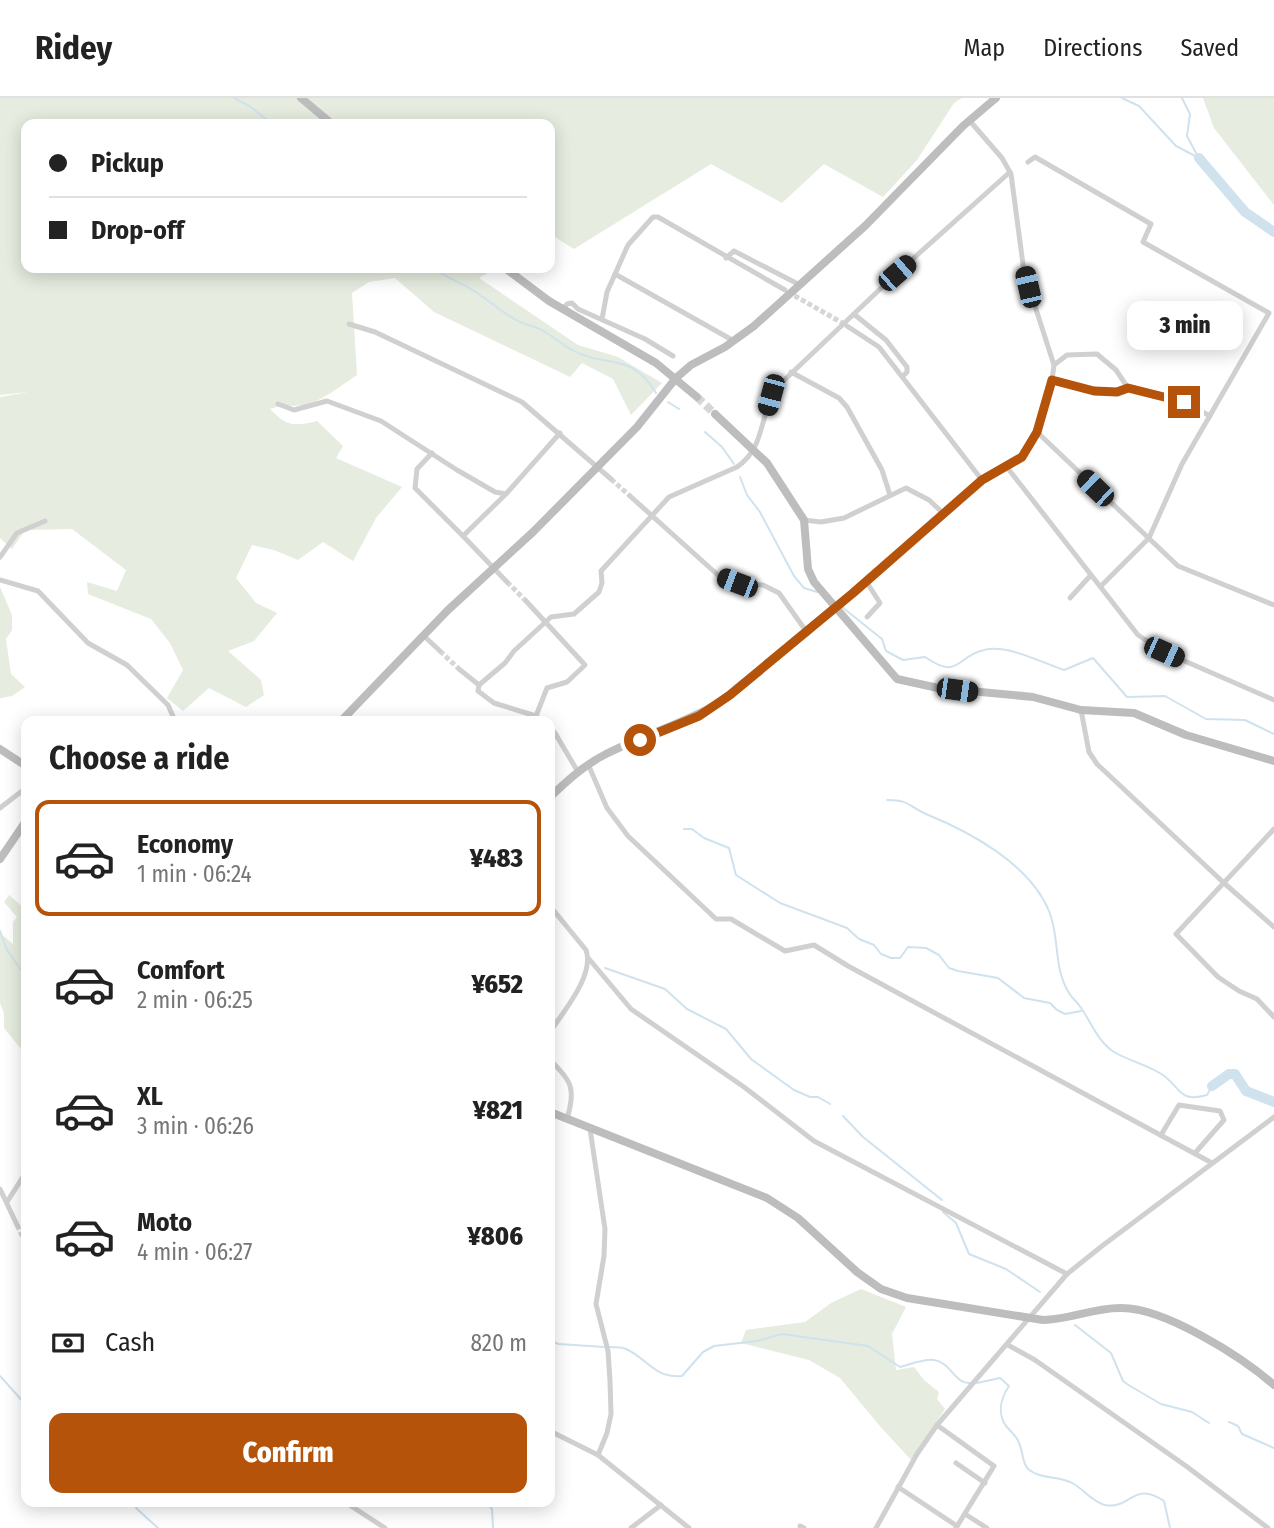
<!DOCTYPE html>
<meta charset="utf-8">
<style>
:root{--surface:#fff;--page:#f2f2f2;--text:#222;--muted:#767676;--line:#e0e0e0;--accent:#b45309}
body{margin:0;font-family:"Fira Sans Condensed",sans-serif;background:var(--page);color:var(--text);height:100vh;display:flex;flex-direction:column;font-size:26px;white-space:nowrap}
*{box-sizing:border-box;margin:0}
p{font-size:23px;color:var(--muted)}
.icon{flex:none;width:38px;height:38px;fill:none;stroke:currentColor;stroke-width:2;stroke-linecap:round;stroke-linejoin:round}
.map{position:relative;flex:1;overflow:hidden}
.sheet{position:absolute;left:21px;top:618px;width:534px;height:791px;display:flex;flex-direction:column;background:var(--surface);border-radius:14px;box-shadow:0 4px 18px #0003}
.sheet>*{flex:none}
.guide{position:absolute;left:21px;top:21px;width:534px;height:154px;border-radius:14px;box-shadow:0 4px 18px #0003;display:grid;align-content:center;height:154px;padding:0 28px;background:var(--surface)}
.end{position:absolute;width:32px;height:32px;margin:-16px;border:9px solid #b45309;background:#fff;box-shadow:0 0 0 4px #fff}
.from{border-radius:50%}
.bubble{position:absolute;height:49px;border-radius:14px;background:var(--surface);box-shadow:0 4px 18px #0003;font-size:23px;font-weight:800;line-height:49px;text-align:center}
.car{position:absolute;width:21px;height:42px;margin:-21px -10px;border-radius:9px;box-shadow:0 0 5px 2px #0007;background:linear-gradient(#222 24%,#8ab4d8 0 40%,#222 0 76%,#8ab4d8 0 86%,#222 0)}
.guide b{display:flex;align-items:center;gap:24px;height:66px;font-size:26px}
.guide b+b{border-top:2px solid var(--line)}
.guide i{width:18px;height:18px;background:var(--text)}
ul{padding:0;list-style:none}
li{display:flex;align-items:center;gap:21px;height:116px;margin:0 14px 10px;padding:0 14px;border:4px solid transparent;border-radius:14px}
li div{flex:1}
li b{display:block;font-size:26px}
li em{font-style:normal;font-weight:800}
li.current{border-color:var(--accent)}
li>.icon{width:63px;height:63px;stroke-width:1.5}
h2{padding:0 28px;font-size:32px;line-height:84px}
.pay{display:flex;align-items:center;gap:18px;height:77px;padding:0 28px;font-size:26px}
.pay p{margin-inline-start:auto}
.button{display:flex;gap:14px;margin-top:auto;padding:14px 28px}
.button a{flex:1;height:80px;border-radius:14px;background:var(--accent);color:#fff;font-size:28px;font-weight:800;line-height:80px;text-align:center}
header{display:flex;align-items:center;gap:42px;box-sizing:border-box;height:98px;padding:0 35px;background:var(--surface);border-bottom:2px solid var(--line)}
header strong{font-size:33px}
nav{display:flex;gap:38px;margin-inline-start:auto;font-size:24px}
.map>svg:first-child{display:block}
.green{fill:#e6ecdf}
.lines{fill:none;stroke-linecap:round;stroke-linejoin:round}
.stream{stroke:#cfe2ee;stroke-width:2}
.river{stroke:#cfe2ee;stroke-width:10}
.street-tunnel{stroke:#d6d6d6;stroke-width:5;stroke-dasharray:5 2.5;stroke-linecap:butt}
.secondary-tunnel{stroke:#d6d6d6;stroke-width:8;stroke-dasharray:8 4;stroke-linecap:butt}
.street{stroke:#d0d0d0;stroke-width:5}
.secondary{stroke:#bdbdbd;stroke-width:8}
.route{stroke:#b45309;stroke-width:9}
</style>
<header>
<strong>Ridey</strong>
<nav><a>Map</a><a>Directions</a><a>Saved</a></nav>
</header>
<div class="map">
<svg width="1274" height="1430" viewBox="0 0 1274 1430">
<rect width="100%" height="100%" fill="#fff"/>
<g class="green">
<path d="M0 0H962L954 5 917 62 883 99 824 66 782 105 711 66 574 151 550 136V26H26V170H496L479 180 578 247 618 259 662 285 631 317 613 281 582 265 570 279 434 214 395 180 369 184 352 195 357 277C343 286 320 305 303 307 291 309 283 306 270 311 286 328 294 329 317 323L343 348 336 360 402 389 376 420 353 463 323 444 298 462 274 452 252 447 236 480 256 505 277 515 254 543 228 553 261 582 264 597 246 609 209 590 183 613 167 600 183 572 170 545 151 521 88 496 87 484 117 493 126 472 72 431 25 432 12 451 0 440V299L28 294 0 297Z"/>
<polygon points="1203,0 1274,0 1274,107 1214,30"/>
<polygon points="0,489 12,517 12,532 6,541 11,576 25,589 12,598 0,600"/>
<polygon points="9,797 26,812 24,833 26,840 26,957 4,930 4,915 0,905 0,835 13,846 13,824 17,819 4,804"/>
<polygon points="861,1191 906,1209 892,1236 896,1272 914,1269 924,1282 939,1294 937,1301 945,1311 911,1362 879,1327 840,1280 809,1262 741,1245 746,1232 805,1224 831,1205"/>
</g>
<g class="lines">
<g class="stream">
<polyline points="234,0 251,9 272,26"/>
<polyline points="1122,0 1139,8 1176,48 1199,60"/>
<polyline points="1182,0 1190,16 1187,38 1197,57"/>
<path d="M433 170C445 179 458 183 471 191 486 200 500 213 516 222 525 227 536 228 545 234 555 240 563 247 572 252 607 271 631 253 656 295"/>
<polyline points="668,304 679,311"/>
<polyline points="705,334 722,349 734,366"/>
<polyline points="740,379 747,397 760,414 794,478 804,490 817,494"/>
<path d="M842 509 882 541 886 553 903 562 925 559C960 583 956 558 984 552 1007 546 1043 565 1064 572L1093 560 1127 599 1165 598 1206 621 1245 622 1274 636"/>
<path d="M887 702C910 702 908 708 926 716 970 734 1030 766 1049 813 1060 839 1053 870 1069 895 1072 900 1076 903 1079 907 1091 923 1097 943 1114 954 1129 963 1148 967 1163 977 1181 990 1179 1005 1207 997L1212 988"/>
<polyline points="684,731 692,731 704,740 729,750 736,777 780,805 847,830 859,841 874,847 881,856 891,860 900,860 908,849 926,850 939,857 949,870 958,873 998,880 1024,900 1050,905 1057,912 1065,916 1081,913"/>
<polyline points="0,833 7,852 26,879"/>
<polyline points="605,870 665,891 687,911 726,931 751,961 794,992 810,999 818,999 830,1006"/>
<polyline points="843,1018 863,1039 942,1102"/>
<polyline points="943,1114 956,1125 969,1156 1006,1171 1040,1194"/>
<polyline points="1075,1227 1111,1255 1123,1283 1130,1288 1161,1306 1192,1314 1209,1325"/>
<polyline points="550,1243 559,1246 604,1249"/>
<path d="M609 1249C614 1249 622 1249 626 1251 647 1260 653 1280 682 1278L703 1254 714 1248 757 1243 782 1236 868 1248 900 1269C909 1267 925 1260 934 1262 951 1264 955 1287 971 1285"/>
<polyline points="0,1278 26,1307"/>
<path d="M977 1285 1000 1280 1009 1288C1001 1300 997 1315 1006 1328 1011 1334 1017 1338 1019 1345 1023 1353 1022 1365 1028 1371 1041 1382 1059 1377 1074 1386 1084 1392 1093 1404 1105 1407 1131 1412 1133 1382 1164 1403L1170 1430"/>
<polyline points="1229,1324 1238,1328 1242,1336 1274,1350"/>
<polyline points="133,1404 137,1411 158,1430"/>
<polyline points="486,1404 492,1411 493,1430"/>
</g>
<g class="river">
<polyline points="1199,60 1245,114 1274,134"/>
<polyline points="1212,988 1229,976 1235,976 1246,993 1274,1004"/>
</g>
<g class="street-tunnel">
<polyline points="788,194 846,227"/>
<polyline points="611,381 630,398"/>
<polyline points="507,484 526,503"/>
<polyline points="440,553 459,571"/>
<polyline points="17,1127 26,1146"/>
</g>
<polyline class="secondary-tunnel" points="697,299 715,316"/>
<g class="street">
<polyline points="1028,64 1035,59 1151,126 1143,144 1269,215 1182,366 1149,440 1101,488"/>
<polyline points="726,160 734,153 800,187"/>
<polyline points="615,176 734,243"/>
<polyline points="563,211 567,206 572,205 578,211 645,241 673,258"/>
<polyline points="855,217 886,242 907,269 907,274 903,278"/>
<polyline points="602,221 607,194 628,147 653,119 658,119 785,192"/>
<polyline points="349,226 375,234 522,304 611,381"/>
<polyline points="847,228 879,249 982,382"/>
<polyline points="1054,267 1067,257 1097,256 1116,272 1128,290"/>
<polyline points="791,274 839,300 847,309 882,372 890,397"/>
<polyline points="1052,282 1094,293 1117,294 1128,290 1184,304 1210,318"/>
<polyline points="278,306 294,312 327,303 381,323 457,372 495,394 506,396"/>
<polyline points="1037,334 1178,468 1274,507"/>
<polyline points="432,355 417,371 415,390 463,438"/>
<polyline points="1006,368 1138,537 1164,554 1274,602"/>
<polyline points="630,398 719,478 737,485 763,487 779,495 806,533"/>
<polyline points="804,422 821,424 844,420 906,390 929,402 944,416"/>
<polyline points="0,459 17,435 45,423"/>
<polyline points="0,482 38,493 88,545 127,567 168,607 175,623"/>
<polyline points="866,483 880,505 867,519"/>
<polyline points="507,484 463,438 506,396 560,335"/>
<polyline points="1070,500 1091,477"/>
<polyline points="526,503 585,567 567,584 547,590 536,618"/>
<polyline points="834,510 982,382 1022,359 1037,334 1052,282 1054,267 1024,174 1011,76 1002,60 969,22"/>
<polyline points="424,538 440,553"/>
<polyline points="459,571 479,587 478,593 494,605 536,618 541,623"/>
<path d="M479 587 505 565 514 553 551 519 574 516 599 494 602 485 601 473 669 399 737 369C766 349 759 316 777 289L897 175 1010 74"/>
<polyline points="1081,612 1089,654 1097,666 1224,785 1274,829"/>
<polyline points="550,630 555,635 578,674"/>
<polyline points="588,666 607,710 628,738 716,821 731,821 785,853 814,847 848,868 1212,1065"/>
<polyline points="0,710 26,690"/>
<polyline points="1274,731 1176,836 1218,879 1239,893 1257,901 1274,919"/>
<path d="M550 808 586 852C595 877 563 914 550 934"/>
<polyline points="589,861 631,911 744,989 814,1043 1067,1176"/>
<path d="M550 962C572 983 576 991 567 1021"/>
<polyline points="590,1031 605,1131 604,1158 596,1206 608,1253 610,1283 611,1316 607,1335 598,1357 689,1430"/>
<polyline points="1161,1037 1179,1007 1220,1013 1224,1022 1195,1055"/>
<polyline points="0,1091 17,1127"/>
<polyline points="7,1104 26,1074"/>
<polyline points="1008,1247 1035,1262 1186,1368 1268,1430"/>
<polyline points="937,1327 994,1368 956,1430"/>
<polyline points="550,1333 598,1357"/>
<polyline points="956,1365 985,1385"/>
<polyline points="898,1389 957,1428"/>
<polyline points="345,1404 385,1430"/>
<polyline points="965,1416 987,1430"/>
<polyline points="800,1428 804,1430"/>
<polyline points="631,1430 661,1407"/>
<polyline points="876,1430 917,1356 937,1327 1067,1176 1102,1148 1274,1019"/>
</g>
<g class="secondary">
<polyline points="301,0 332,26"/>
<polyline points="505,170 549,203 656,265 697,299"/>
<polyline points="715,316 767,365 804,422 808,471 814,484 897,581 938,590 1033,599 1081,612 1134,615 1186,637 1274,663"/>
<polyline points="341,623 448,512 533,434 637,329 676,280 691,267 725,249 754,228 865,128 963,28 996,0"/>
<polyline points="0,651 26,668"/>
<path d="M550 699C567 683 584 667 606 656 643 637 683 626 719 605L834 510"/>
<polyline points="0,761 26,723"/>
<path d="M550 1014 767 1100 798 1120 857 1174 881 1191 907 1200 1043 1222C1070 1222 1095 1209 1122 1210 1165 1210 1242 1259 1274 1287"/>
</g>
</g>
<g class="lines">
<polyline class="route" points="640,642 699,618 730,597 853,495 982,382 1022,359 1037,334 1052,282 1094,293 1117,294 1128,290 1184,304"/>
</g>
</svg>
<i class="end from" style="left:640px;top:642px"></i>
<i class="end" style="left:1184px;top:304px"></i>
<div class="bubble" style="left:1127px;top:203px;width:116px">3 min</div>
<i class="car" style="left:897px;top:175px;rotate:49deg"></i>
<i class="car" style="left:1028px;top:189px;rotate:347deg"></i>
<i class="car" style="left:771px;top:297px;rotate:195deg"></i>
<i class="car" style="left:1095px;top:390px;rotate:314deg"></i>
<i class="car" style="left:737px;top:485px;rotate:291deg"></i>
<i class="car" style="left:1164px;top:554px;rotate:114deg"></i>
<i class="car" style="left:957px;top:592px;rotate:98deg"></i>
<div class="guide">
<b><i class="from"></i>Pickup</b>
<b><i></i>Drop-off</b>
</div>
<section class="sheet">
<h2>Choose a ride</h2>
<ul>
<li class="current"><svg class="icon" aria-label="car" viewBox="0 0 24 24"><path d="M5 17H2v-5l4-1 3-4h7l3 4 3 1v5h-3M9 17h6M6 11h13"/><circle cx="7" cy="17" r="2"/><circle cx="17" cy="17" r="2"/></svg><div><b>Economy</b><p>1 min · 06:24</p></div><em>¥483</em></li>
<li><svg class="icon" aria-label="car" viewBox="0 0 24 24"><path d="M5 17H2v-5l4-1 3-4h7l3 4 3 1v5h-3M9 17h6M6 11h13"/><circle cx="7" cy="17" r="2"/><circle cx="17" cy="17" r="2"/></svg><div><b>Comfort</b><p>2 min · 06:25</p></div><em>¥652</em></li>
<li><svg class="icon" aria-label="car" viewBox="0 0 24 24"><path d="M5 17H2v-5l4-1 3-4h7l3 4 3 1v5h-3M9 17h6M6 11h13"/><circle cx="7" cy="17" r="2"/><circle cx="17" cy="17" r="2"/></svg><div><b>XL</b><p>3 min · 06:26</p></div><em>¥821</em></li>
<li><svg class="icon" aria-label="car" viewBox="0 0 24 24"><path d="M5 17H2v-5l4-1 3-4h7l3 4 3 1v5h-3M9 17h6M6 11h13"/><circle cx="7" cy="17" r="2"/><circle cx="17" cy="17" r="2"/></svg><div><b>Moto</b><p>4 min · 06:27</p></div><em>¥806</em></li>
</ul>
<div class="pay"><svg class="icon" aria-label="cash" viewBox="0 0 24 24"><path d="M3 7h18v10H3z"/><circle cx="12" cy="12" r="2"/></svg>Cash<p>820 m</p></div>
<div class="button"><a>Confirm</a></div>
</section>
</div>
